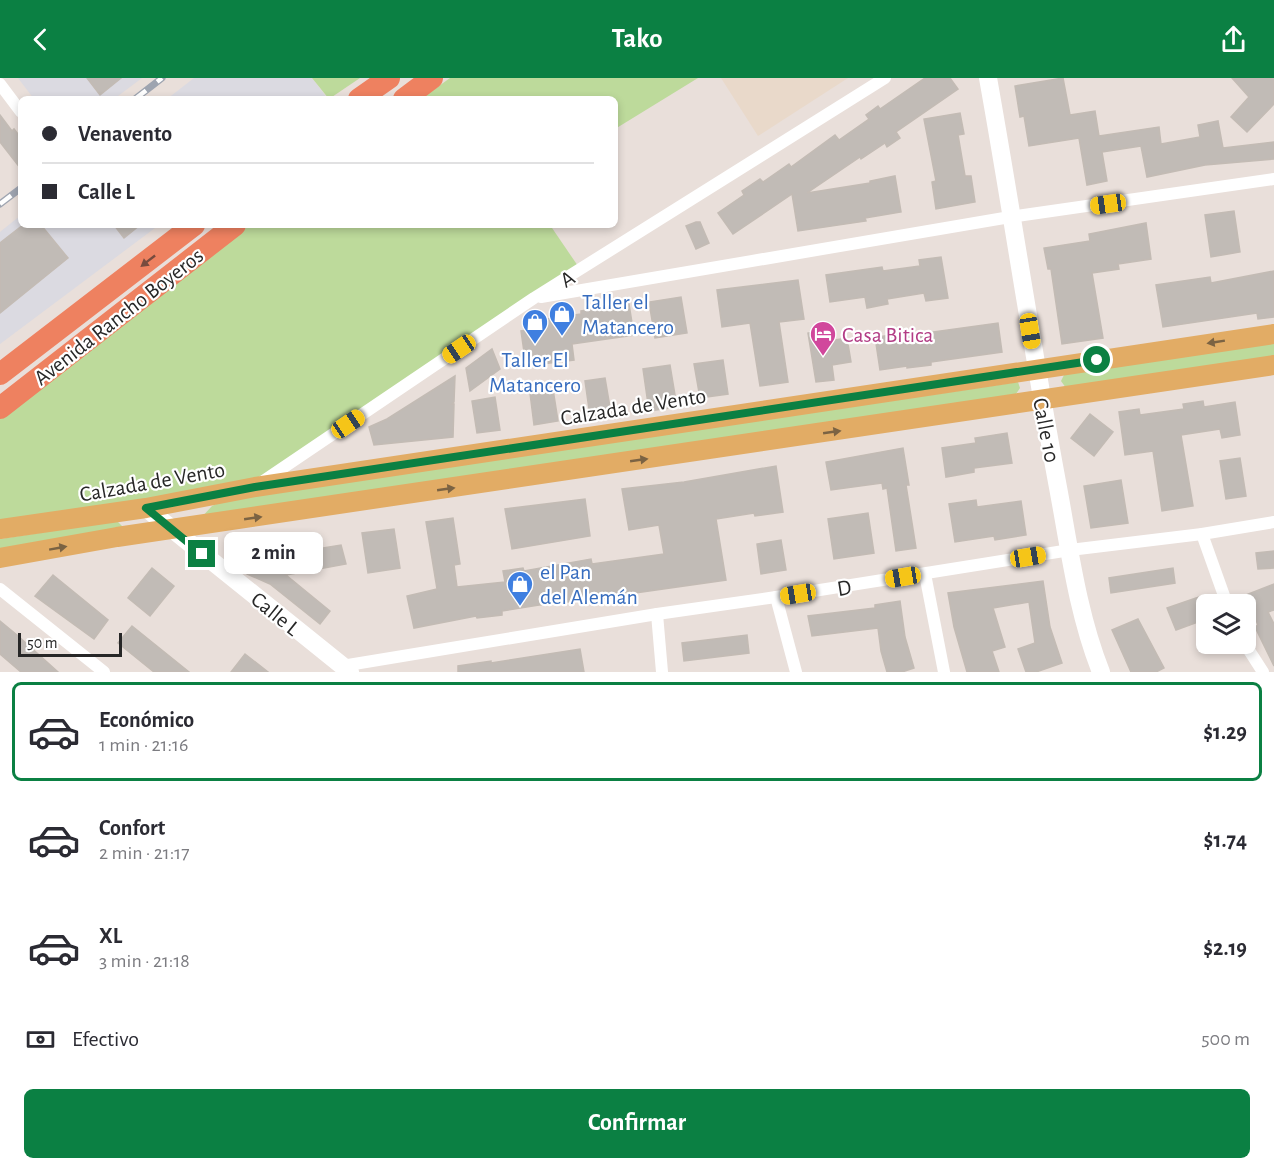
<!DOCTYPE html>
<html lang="es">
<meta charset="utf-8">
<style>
:root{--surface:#fff;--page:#f7f7f7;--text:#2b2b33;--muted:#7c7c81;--line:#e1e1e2;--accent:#0b8043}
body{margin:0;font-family:"Alegreya Sans",sans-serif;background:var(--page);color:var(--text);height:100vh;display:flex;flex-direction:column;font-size:22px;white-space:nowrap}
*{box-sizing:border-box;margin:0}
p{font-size:20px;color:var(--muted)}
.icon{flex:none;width:33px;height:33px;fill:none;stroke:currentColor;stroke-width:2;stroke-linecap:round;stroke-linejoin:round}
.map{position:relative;height:594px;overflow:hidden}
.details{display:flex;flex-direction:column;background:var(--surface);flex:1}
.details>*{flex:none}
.top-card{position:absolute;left:18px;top:18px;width:600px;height:132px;border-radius:9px;box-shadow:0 3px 9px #0003;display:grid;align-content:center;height:132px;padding:0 24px;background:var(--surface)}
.buttons{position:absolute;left:1196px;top:516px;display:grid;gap:12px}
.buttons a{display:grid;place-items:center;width:60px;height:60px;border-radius:9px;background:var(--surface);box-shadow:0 3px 9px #0003;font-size:30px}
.scale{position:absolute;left:18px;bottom:15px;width:104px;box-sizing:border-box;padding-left:6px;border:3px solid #272727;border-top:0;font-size:16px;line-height:21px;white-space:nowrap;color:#272727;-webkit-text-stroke:4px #fff;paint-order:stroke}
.end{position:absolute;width:27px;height:27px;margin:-14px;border:8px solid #0b8043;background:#fff;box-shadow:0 0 0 3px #fff}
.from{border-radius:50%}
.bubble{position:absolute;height:42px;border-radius:9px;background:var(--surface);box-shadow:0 3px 9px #0003;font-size:20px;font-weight:600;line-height:42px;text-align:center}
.car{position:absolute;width:18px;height:36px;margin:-18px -9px;border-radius:8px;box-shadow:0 0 4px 2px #0007;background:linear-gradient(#f5c518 24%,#345 0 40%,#f5c518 0 76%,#345 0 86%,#f5c518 0)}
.top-card b{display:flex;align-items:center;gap:21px;height:57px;font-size:22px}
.top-card b+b{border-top:2px solid var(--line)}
.top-card i{width:15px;height:15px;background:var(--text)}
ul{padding:10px 0 0;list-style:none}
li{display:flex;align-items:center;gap:18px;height:99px;margin:0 12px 9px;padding:0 12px;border:3px solid transparent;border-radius:9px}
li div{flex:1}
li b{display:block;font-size:22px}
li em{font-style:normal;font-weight:600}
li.on{border-color:var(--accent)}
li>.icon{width:54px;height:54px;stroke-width:1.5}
.pay{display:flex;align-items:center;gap:15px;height:66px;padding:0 24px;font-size:22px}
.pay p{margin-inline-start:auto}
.button{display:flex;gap:12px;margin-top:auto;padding:12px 24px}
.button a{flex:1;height:69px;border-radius:9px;background:var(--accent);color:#fff;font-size:24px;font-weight:600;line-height:69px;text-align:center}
header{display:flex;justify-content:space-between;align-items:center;height:78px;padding:0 24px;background:var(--accent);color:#fff;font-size:27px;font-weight:600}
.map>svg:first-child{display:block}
.industrial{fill:#dbdae1}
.education{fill:#e9d9ca}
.green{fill:#bdda9b}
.building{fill:#c1bbb6;stroke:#c3bbb4;stroke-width:1.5}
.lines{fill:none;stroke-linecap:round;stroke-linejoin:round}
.street{stroke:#fff;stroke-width:12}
.secondary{stroke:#fff;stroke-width:18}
.primary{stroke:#e2ac65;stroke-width:20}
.highway{stroke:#ee8160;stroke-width:22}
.rail-casing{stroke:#9ea4b0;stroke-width:7}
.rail{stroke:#fff;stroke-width:4.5;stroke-dasharray:14;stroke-linecap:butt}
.oneway{fill:#774b3e}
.oneway2{fill:#7b6343}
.route{stroke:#0b8043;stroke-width:8}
.labels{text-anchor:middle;stroke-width:4.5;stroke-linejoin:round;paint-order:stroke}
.street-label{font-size:22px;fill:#272727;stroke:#fff}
.shop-label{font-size:22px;fill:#366cbe;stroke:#fff;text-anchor:start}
.hotel-label{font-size:22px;fill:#b23c85;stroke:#fff;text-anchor:start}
</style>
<header><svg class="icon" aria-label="back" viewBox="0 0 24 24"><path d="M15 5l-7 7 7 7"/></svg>Tako<svg class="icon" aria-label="share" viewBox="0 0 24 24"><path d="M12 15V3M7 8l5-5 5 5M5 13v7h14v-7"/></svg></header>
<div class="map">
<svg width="1274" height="594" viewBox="0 0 1274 594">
<rect width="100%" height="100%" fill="#e9dfda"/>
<g class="industrial">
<polygon points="18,0 142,0 114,21 34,21"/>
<polygon points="194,0 312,0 328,21 167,21"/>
<polygon points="21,137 21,147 159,147 0,266 0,154"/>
</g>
<polygon class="education" points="721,0 848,0 758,58"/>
<g class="green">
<polygon points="312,0 360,0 329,21"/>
<polygon points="450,0 698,0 615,51 615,21 421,21"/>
<polygon points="250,147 550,147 580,191 255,409 0,451 0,332"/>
<polygon points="1274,261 1274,278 1066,310 1061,303 1065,295"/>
<polygon points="1018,304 1020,310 1016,316 200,441 212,428 225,422"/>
<polygon points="117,443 123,449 0,475 0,461"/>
</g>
<g class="building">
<polygon points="87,0 121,0 100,17"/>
<polygon points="925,0 950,0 958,11 896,54 900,60 887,69 885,65 861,81 860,79 807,115 870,105 870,103 895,98 901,134 865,140 866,143 798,153 792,116 733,156 718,135 744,117 742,113 760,101 763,104 789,86 791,89 835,57 839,62 869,41 866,37 878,28 880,31"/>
<polygon points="1063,0 1070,37 1095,33 1099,58 1159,49 1161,66 1200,59 1198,47 1218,43 1223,70 1274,64 1274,81 1205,87 1147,99 1141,68 1102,74 1107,103 1087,107 1079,60 1029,68 1024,38 1020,39 1015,8"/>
<polygon points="1232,0 1274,0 1274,26 1247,54 1231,39 1249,19"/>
<polygon points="960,35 964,56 958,57 965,98 971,98 975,124 936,131 932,104 936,103 924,41"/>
<polygon points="0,37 12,53 14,51 21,60 21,91 0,64"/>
<polygon points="1234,133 1240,174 1211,179 1205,137"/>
<polygon points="696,144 700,144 709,165 696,171 686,148"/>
<polygon points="1146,145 1151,181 1118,186 1119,191 1092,195 1103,260 1062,266 1051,191 1048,191 1044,170 1090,163 1089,156"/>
<polygon points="23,147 41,147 68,180 0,235 0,165"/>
<polygon points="114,147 140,147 124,160"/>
<polygon points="941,179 948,220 926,223 924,215 887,221 888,226 867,230 865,219 830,224 826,197 882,189 883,193 920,188 919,182"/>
<polygon points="1274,193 1274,239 1258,241 1257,235 1163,249 1156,207 1210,199 1211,205"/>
<polygon points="798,202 804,241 779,244 788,304 760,308 750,245 722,249 717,212"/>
<polygon points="681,219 687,255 655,260 649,224"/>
<polygon points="629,226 634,257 572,266 574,282 526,288 521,253 549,249 547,241 581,236 581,233"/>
<polygon points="998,245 1002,274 931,284 931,287 907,290 907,288 880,292 875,259 926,254 926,255"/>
<polygon points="826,252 828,263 847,260 851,284 832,287 834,302 816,304 808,255"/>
<polygon points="492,271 500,291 470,313 466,290"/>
<polygon points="723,282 728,316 700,320 694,286"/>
<polygon points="670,287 677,329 649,333 643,291"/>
<polygon points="455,298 454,324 452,326 454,326 453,359 374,367 369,349 387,341"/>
<polygon points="605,300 611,335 590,338 585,303"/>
<polygon points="553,311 558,343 534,347 530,315"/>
<polygon points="495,319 500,352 477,355 472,323"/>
<polygon points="1203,323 1204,329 1235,324 1240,357 1222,360 1220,351 1181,357 1193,428 1162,433 1153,373 1125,377 1119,334 1139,331 1140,337 1184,331 1183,326"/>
<polygon points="1090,336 1113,354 1094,378 1071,360"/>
<polygon points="1007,355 1012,385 974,390 974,394 946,399 942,370 976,365 975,360"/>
<polygon points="903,370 909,407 906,407 916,470 896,473 887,410 883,411 882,405 831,412 826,384"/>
<polygon points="1240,380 1246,418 1226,421 1220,383"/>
<polygon points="776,388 783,434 755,438 754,435 716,441 726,502 628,516 628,519 604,522 604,520 539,527 502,533 502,537 477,540 476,538 414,550 407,518 437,511 426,444 453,440 460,486 454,487 457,509 505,504 503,493 523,490 524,493 591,481 592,486 664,476 659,447 629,452 622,411 684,404"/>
<polygon points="1121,402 1128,445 1091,450 1084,408"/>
<polygon points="585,421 590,458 512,471 505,431"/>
<polygon points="976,422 977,429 1021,423 1026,457 995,462 994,458 955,464 949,426"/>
<polygon points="868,435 874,475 834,481 828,441"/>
<polygon points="394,451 400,490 368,495 362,455"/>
<polygon points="781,462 786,492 761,496 757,466"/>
<polygon points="341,467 346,486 286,497 330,533 320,546 270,506 247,496 249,477 267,479"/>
<polygon points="1274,473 1274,490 1258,491 1256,475"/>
<polygon points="152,490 174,508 150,538 128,520"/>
<polygon points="1173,490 1175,505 1111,515 1109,500"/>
<polygon points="53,497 108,542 94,561 35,518"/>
<polygon points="1043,503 1050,549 1062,585 1036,594 1026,594 1018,571 1035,565 1029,524 993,530 1005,569 992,573 999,594 967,594 954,549 948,515"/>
<polygon points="1274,506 1274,532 1268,534 1274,546 1274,588 1255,549 1258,547 1246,517"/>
<polygon points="1199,519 1206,541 1176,552 1167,530"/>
<polygon points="900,523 905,559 914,590 902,594 887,594 881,573 878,550 812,558 808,538 875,530 875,527"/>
<polygon points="1138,541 1164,590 1156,594 1131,594 1112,552"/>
<polygon points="0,543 17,557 58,594 21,594 0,576"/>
<polygon points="132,548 189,594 154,594 118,565"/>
<polygon points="747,557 749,575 684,583 682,565"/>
<polygon points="580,571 584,594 458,594 458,588 491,583 491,585"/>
<polygon points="245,576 268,594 231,594"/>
</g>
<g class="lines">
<g class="street">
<polyline points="0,6 21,34"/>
<polyline points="541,219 1010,139 1274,101"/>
<polyline points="262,404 534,220 885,0"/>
<polyline points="1202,456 1227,526"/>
<polyline points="925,496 944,594"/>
<polyline points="0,511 104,594"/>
<polyline points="776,519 796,594"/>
<polyline points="657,536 662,594"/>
<polyline points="1245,566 1263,594"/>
<polyline points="342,588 657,536 776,519 1070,472 1202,456 1274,444"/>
</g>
<g class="secondary">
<path d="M988 0C1012 134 1032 270 1057 404 1069 467 1077 534 1101 594"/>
<polyline points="146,430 350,594"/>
</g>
<g class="primary">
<polyline points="0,451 146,430 255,409 1274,256"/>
<polyline points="0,480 117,459 1274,287"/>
</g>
<g class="highway">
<polyline points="359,21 389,0"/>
<polyline points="404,21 432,0"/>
<polyline points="0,296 194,147"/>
<polyline points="0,330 235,147"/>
</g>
<g class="rail-casing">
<g id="rail">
<polyline points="135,21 162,0"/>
<polyline points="0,126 21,110"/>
</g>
</g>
<use href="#rail" class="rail"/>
</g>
<defs><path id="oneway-solid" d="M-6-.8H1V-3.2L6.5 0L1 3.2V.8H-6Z" transform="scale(1.5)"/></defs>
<use class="oneway" href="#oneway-solid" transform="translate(148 183) rotate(142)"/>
<g class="oneway2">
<use href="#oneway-solid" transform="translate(1216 264) rotate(171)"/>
<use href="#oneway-solid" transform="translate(832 354) rotate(-8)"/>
<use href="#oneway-solid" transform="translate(639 382) rotate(-8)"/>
<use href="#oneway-solid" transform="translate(446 411) rotate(-8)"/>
<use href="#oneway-solid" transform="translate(253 440) rotate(-8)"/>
<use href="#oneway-solid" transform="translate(58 470) rotate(-10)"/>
</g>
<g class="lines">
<polyline class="route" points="202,476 146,430 255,409 1097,282"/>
</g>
<defs>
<g id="shop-pin" transform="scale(1.35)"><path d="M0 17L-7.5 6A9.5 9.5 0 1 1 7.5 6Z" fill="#3f7fe0" stroke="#fff"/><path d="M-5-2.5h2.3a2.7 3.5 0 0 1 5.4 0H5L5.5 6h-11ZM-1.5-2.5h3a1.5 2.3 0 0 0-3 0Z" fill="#fff"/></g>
<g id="hotel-pin" transform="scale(1.35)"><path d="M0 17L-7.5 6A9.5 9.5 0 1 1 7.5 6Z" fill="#d1479c" stroke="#fff"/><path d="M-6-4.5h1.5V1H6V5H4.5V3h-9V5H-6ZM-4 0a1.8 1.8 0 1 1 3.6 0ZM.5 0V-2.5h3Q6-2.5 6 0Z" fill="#fff"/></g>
</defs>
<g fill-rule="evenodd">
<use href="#shop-pin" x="562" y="236"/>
<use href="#shop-pin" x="535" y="244"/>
<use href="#hotel-pin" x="823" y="256"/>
<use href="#shop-pin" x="520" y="506"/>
</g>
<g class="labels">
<g class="street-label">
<text transform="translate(567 200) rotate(-32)" y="8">A</text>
<text transform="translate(118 238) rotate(-38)" y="8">Avenida Rancho Boyeros</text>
<text transform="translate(633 328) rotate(-9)" y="8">Calzada de Vento</text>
<text transform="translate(1047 352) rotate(79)" y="8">Calle 10</text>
<text transform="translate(152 403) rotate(-10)" y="8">Calzada de Vento</text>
<text transform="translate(844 509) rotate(-9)" y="8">D</text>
<text transform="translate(276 535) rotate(39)" y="8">Calle L</text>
</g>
<g class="shop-label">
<text x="582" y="231">Taller el<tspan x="582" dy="25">Matancero</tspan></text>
<text x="535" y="289" text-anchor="middle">Taller El<tspan x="535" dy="25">Matancero</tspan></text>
<text x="540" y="501">el Pan<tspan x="540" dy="25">del Alemán</tspan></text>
</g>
<g class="hotel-label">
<text x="842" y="264">Casa Bitica</text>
</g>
</g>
</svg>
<div class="buttons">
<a><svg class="icon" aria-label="layers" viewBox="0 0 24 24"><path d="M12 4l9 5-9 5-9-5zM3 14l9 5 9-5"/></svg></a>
</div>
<div class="scale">50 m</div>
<i class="end from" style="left:1097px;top:282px"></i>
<i class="end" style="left:202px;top:476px"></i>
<div class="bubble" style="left:224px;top:454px;width:99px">2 min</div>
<i class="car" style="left:1108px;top:126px;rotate:262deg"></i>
<i class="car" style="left:1030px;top:253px;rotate:171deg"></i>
<i class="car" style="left:459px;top:271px;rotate:236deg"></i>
<i class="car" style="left:348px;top:346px;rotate:56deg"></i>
<i class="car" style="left:1028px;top:479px;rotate:81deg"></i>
<i class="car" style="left:903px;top:499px;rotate:261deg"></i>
<i class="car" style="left:798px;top:516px;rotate:261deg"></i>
<div class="top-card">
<b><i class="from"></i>Venavento</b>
<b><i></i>Calle L</b>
</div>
</div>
<section class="details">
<ul>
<li class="on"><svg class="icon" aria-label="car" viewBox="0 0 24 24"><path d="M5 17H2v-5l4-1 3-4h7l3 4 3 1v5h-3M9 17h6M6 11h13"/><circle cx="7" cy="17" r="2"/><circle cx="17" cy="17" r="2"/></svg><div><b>Económico</b><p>1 min · 21:16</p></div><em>$1.29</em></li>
<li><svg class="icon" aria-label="car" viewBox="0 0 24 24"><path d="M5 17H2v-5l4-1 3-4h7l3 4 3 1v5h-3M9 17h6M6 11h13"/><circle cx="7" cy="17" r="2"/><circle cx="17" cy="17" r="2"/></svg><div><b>Confort</b><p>2 min · 21:17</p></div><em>$1.74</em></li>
<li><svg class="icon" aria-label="car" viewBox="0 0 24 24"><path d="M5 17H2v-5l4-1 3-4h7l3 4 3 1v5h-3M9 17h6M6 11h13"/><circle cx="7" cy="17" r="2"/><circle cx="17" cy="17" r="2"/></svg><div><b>XL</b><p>3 min · 21:18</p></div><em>$2.19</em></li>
</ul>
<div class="pay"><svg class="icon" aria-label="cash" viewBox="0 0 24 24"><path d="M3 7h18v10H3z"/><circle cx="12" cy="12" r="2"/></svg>Efectivo<p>500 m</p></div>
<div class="button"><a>Confirmar</a></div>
</section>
